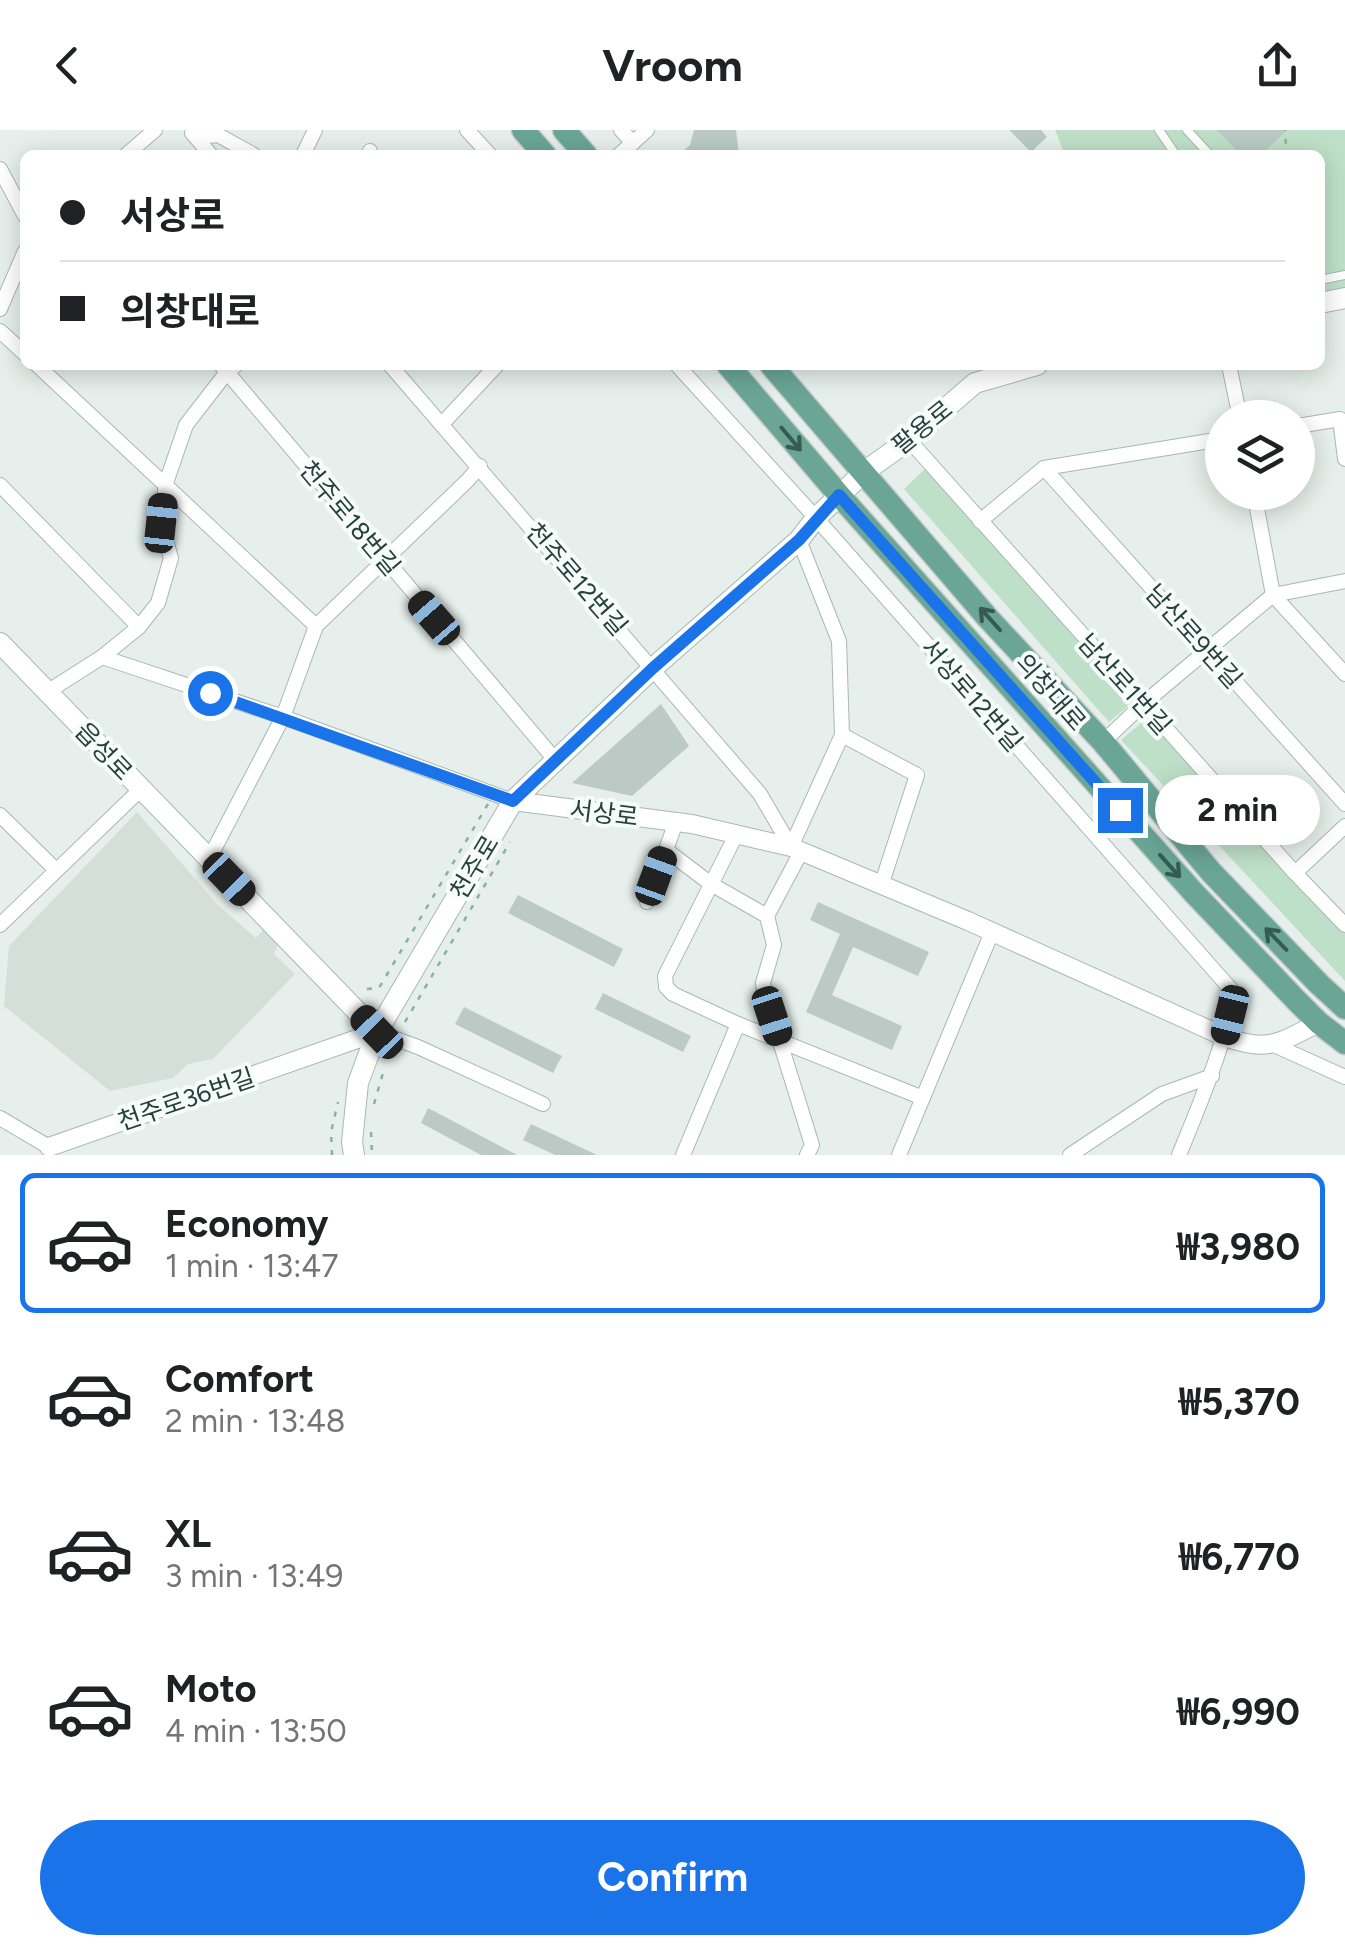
<!DOCTYPE html>
<meta charset="utf-8">
<style>
:root{--surface:#fff;--page:#f6f6f6;--text:#202124;--muted:#757577;--line:#e0e0e0;--accent:#1a73e8}
body{margin:0;font-family:Figtree,"Noto Sans KR",sans-serif;background:var(--page);color:var(--text);height:100vh;display:flex;flex-direction:column;font-size:38px;white-space:nowrap}
*{box-sizing:border-box;margin:0}
p{font-size:32px;color:var(--muted)}
.icon{flex:none;width:55px;height:55px;fill:none;stroke:currentColor;stroke-width:2;stroke-linecap:round;stroke-linejoin:round}
.map{position:relative;height:1025px;overflow:hidden}
.drawer{display:flex;flex-direction:column;background:var(--surface);flex:1}
.drawer>*{flex:none}
.top-card{position:absolute;left:20px;top:20px;width:1305px;height:220px;border-radius:15px;box-shadow:0 5px 25px #0003;display:grid;align-content:center;height:220px;padding:0 40px;background:var(--surface)}
.tools{position:absolute;left:1205px;top:270px;display:grid;gap:20px}
.tools a{display:grid;place-items:center;width:110px;height:110px;border-radius:50%;background:var(--surface);box-shadow:0 5px 25px #0003;font-size:50px}
.end{position:absolute;width:45px;height:45px;margin:-22px;border:12px solid #1a73e8;background:#fff;box-shadow:0 0 0 5px #fff}
.from{border-radius:50%}
.bubble{position:absolute;height:70px;border-radius:35px;background:var(--surface);box-shadow:0 5px 25px #0003;font-size:32px;font-weight:700;line-height:70px;text-align:center}
.car{position:absolute;width:30px;height:60px;margin:-30px -15px;border-radius:12px;box-shadow:0 0 8px 2px #0007;background:linear-gradient(#222 24%,#8ab4d8 0 40%,#222 0 76%,#8ab4d8 0 86%,#222 0)}
.top-card b{display:flex;align-items:center;gap:35px;height:95px;font-size:38px}
.top-card b+b{border-top:2px solid var(--line)}
.top-card i{width:25px;height:25px;background:var(--text)}
ul{padding:18px 0 0;list-style:none}
li{display:flex;align-items:center;gap:30px;height:140px;margin:0 20px 15px;padding:0 20px;border:5px solid transparent;border-radius:15px}
li div{flex:1}
li b{display:block;font-size:38px}
li em{font-style:normal;font-weight:700}
li.active{border-color:var(--accent)}
li>.icon{width:90px;height:90px;stroke-width:1.5}
.button{display:flex;gap:20px;margin-top:auto;padding:20px 40px}
.button a{flex:1;height:115px;border-radius:60px;background:var(--accent);color:#fff;font-size:40px;font-weight:700;line-height:115px;text-align:center}
header{display:flex;justify-content:space-between;align-items:center;height:130px;padding:0 40px;background:var(--surface);font-size:45px;font-weight:700}
.map>svg:first-child{display:block}
.built{fill:#d4dfda}
.green{fill:#bfe0c8}
.building{fill:#bbcac4}
.lines{fill:none;stroke-linecap:round;stroke-linejoin:round}
.service-casing{stroke:#a8b8b2;stroke-width:10}
.minor-casing{stroke:#a8b8b2;stroke-width:16}
.tertiary-casing{stroke:#a8b8b2;stroke-width:20}
.secondary-casing{stroke:#a4bbb3;stroke-width:22}
.primary-casing{stroke:#c2cac8;stroke-width:25}
.path{stroke:#86b3a5;stroke-width:2.5;stroke-dasharray:5 8;stroke-linecap:butt}
.service{stroke:#fff;stroke-width:8}
.minor{stroke:#fff;stroke-width:14}
.tertiary{stroke:#fff;stroke-width:18}
.secondary{stroke:#fff;stroke-width:20}
.primary{stroke:#6aa596;stroke-width:22}
.oneway{stroke:#365b51}
.route{stroke:#1a73e8;stroke-width:12}
.labels{text-anchor:middle;stroke-width:8;stroke-linejoin:round;paint-order:stroke}
.street-label{font-size:25px;fill:#24423a;stroke:#f7fbf9}
</style>
<header><svg class="icon" aria-label="back" viewBox="0 0 24 24"><path d="M15 5l-7 7 7 7"/></svg>Vroom<svg class="icon" aria-label="share" viewBox="0 0 24 24"><path d="M12 15V3M7 8l5-5 5 5M5 13v7h14v-7"/></svg></header>
<div class="map">
<svg width="1345" height="1025" viewBox="0 0 1345 1025">
<rect width="100%" height="100%" fill="#e6efeb"/>
<polygon class="built" points="137,682 218,775 256,808 263,800 278,815 274,824 295,844 213,929 188,934 173,948 110,961 4,876 9,816"/>
<g class="green">
<polygon points="1055,0 1345,0 1345,159 1320,163 1320,25 1065,25"/>
<polygon points="926,338 1133,572 1109,592 904,359"/>
<polygon points="1148,587 1288,744 1345,803 1345,851 1121,610"/>
</g>
<g class="building">
<polygon points="694,0 736,0 739,25 679,25 690,15"/>
<polygon points="1009,0 1041,0 1047,7 1031,22"/>
<polygon points="1217,0 1287,0 1261,25 1241,25"/>
<polygon points="661,574 689,616 632,666 572,653"/>
<polygon points="518,765 623,819 614,837 508,783"/>
<polygon points="818,772 929,822 918,846 853,817 832,865 902,896 892,920 806,882 840,804 810,790"/>
<polygon points="603,863 691,906 683,922 595,879"/>
<polygon points="464,877 562,926 553,943 455,894"/>
<polygon points="428,978 517,1025 481,1025 421,993"/>
<polygon points="531,994 597,1025 555,1025 523,1010"/>
</g>
<g class="lines">
<g class="service-casing">
<g id="service">
<polyline points="1159,0 1176,25"/>
<polyline points="1187,0 1210,25"/>
<polyline points="1320,150 1345,145"/>
</g>
</g>
<g class="minor-casing">
<g id="minor">
<polyline points="198,0 197,7 218,5 254,25"/>
<polyline points="467,0 490,25"/>
<polyline points="621,0 633,13"/>
<polyline points="192,3 211,25"/>
<polyline points="126,25 155,0"/>
<polyline points="303,25 315,0"/>
<polyline points="368,25 370,21"/>
<polyline points="619,25 647,0"/>
<polyline points="0,39 25,86"/>
<polyline points="0,179 25,121"/>
<polyline points="0,201 25,224"/>
<polyline points="37,235 316,496"/>
<polyline points="221,235 557,632"/>
<polyline points="390,235 760,664 791,717"/>
<path d="M677 235 816 388 1235 864C1222 920 1201 972 1179 1025"/>
<polyline points="1229,235 1240,288"/>
<polyline points="442,294 497,235"/>
<polyline points="1298,296 1340,289 1345,329"/>
<polyline points="909,310 1295,743 1345,795"/>
<polyline points="1044,338 1345,674"/>
<polyline points="0,355 139,497"/>
<polyline points="1254,362 1273,465 1345,544"/>
<polyline points="980,391 1044,338 1222,309"/>
<polyline points="102,527 283,587 513,671"/>
<polyline points="47,562 102,527 139,497 158,473 171,428 161,393 166,353 186,295 227,242 236,235"/>
<polyline points="842,605 917,645 881,756"/>
<polyline points="1103,612 1143,574 1273,465 1345,451"/>
<polyline points="0,685 56,740"/>
<polyline points="736,705 665,846 666,857 673,864 738,894 923,968"/>
<polyline points="791,717 842,605 839,511 799,410"/>
<polyline points="666,720 711,754 767,786"/>
<polyline points="801,722 767,786 774,815 763,853 764,860 812,1015 807,1025"/>
<polyline points="209,729 283,587 316,496 468,350 480,336"/>
<polyline points="1295,743 1345,696"/>
<polyline points="647,772 676,692"/>
<polyline points="0,795 140,660"/>
<polyline points="377,902 418,917 543,974"/>
<polyline points="1274,915 1345,947"/>
<polyline points="0,988 49,1017"/>
<polyline points="683,1025 738,894"/>
<polyline points="899,1025 992,802"/>
<polyline points="1070,1025 1162,964 1212,946"/>
</g>
</g>
<g class="tertiary-casing">
<g id="tertiary">
<path d="M513 671 692 694 791 717 968 791 1225 907C1270 923 1279 912 1319 893"/>
<polyline points="49,1017 377,902"/>
</g>
</g>
<g class="secondary-casing">
<g id="secondary">
<polyline points="1320,173 1345,168"/>
<polyline points="0,513 377,902"/>
<polyline points="354,1025 352,1012 358,953 377,902 513,671 653,538 799,410 816,388 864,342 909,310 975,253 1037,235"/>
</g>
</g>
<g class="primary-casing">
<g id="primary">
<polyline points="523,0 545,25"/>
<polyline points="564,0 586,25"/>
<polyline points="728,235 839,365 1194,763 1296,870 1319,893 1345,913"/>
<polyline points="771,235 987,487 1103,612 1211,742 1320,855 1345,878"/>
</g>
</g>
<g class="path">
<polyline points="1280,25 1286,16 1285,0"/>
<polyline points="367,859 379,858 488,674"/>
<polyline points="405,892 510,712"/>
<polyline points="374,974 383,943"/>
<polyline points="371,1002 372,1025"/>
<polyline points="332,1025 331,1002 338,972"/>
</g>
<use href="#service" class="service"/>
<use href="#minor" class="minor"/>
<use href="#tertiary" class="tertiary"/>
<use href="#secondary" class="secondary"/>
<use href="#primary" class="primary"/>
</g>
<defs><path id="oneway-shaft" d="M-6 0H5M1.5-3L5.5 0L1.5 3" fill="none" stroke-width="1.6" stroke-linecap="round" stroke-linejoin="round" transform="scale(2.5)"/></defs>
<g class="oneway">
<use href="#oneway-shaft" transform="translate(791 309) rotate(50)"/>
<use href="#oneway-shaft" transform="translate(990 489) rotate(-132)"/>
<use href="#oneway-shaft" transform="translate(1170 736) rotate(48)"/>
<use href="#oneway-shaft" transform="translate(1276 809) rotate(-134)"/>
</g>
<g class="lines">
<polyline class="route" points="210,563 513,671 653,538 799,410 839,365 1120,680"/>
</g>
<g class="labels">
<g class="street-label">
<text transform="translate(922 297) rotate(-39)" y="9">팔용로</text>
<text transform="translate(350 388) rotate(50)" y="9">천주로18번길</text>
<text transform="translate(577 449) rotate(49)" y="9">천주로12번길</text>
<text transform="translate(1194 506) rotate(48)" y="9">남산로9번길</text>
<text transform="translate(1125 554) rotate(48)" y="9">남산로1번길</text>
<text transform="translate(1051 562) rotate(49)" y="9">의창대로</text>
<text transform="translate(972 565) rotate(49)" y="9">서상로12번길</text>
<text transform="translate(104 621) rotate(46)" y="9">읍성로</text>
<text transform="translate(604 683) rotate(7)" y="9">서상로</text>
<text transform="translate(474 737) rotate(-59)" y="9">천주로</text>
<text transform="translate(186 969) rotate(-19)" y="9">천주로36번길</text>
</g>
</g>
</svg>
<div class="tools">
<a><svg class="icon" aria-label="layers" viewBox="0 0 24 24"><path d="M12 4l9 5-9 5-9-5zM3 14l9 5 9-5"/></svg></a>
</div>
<i class="end from" style="left:210px;top:563px"></i>
<i class="end" style="left:1120px;top:680px"></i>
<div class="bubble" style="left:1155px;top:645px;width:165px">2 min</div>
<i class="car" style="left:161px;top:393px;rotate:6deg"></i>
<i class="car" style="left:434px;top:488px;rotate:319deg"></i>
<i class="car" style="left:656px;top:746px;rotate:20deg"></i>
<i class="car" style="left:229px;top:749px;rotate:136deg"></i>
<i class="car" style="left:1230px;top:885px;rotate:194deg"></i>
<i class="car" style="left:772px;top:886px;rotate:162deg"></i>
<i class="car" style="left:377px;top:902px;rotate:316deg"></i>
<div class="top-card">
<b><i class="from"></i>서상로</b>
<b><i></i>의창대로</b>
</div>
</div>
<section class="drawer">
<ul>
<li class="active"><svg class="icon" aria-label="car" viewBox="0 0 24 24"><path d="M5 17H2v-5l4-1 3-4h7l3 4 3 1v5h-3M9 17h6M6 11h13"/><circle cx="7" cy="17" r="2"/><circle cx="17" cy="17" r="2"/></svg><div><b>Economy</b><p>1 min · 13:47</p></div><em>₩3,980</em></li>
<li><svg class="icon" aria-label="car" viewBox="0 0 24 24"><path d="M5 17H2v-5l4-1 3-4h7l3 4 3 1v5h-3M9 17h6M6 11h13"/><circle cx="7" cy="17" r="2"/><circle cx="17" cy="17" r="2"/></svg><div><b>Comfort</b><p>2 min · 13:48</p></div><em>₩5,370</em></li>
<li><svg class="icon" aria-label="car" viewBox="0 0 24 24"><path d="M5 17H2v-5l4-1 3-4h7l3 4 3 1v5h-3M9 17h6M6 11h13"/><circle cx="7" cy="17" r="2"/><circle cx="17" cy="17" r="2"/></svg><div><b>XL</b><p>3 min · 13:49</p></div><em>₩6,770</em></li>
<li><svg class="icon" aria-label="car" viewBox="0 0 24 24"><path d="M5 17H2v-5l4-1 3-4h7l3 4 3 1v5h-3M9 17h6M6 11h13"/><circle cx="7" cy="17" r="2"/><circle cx="17" cy="17" r="2"/></svg><div><b>Moto</b><p>4 min · 13:50</p></div><em>₩6,990</em></li>
</ul>
<div class="button"><a>Confirm</a></div>
</section>
